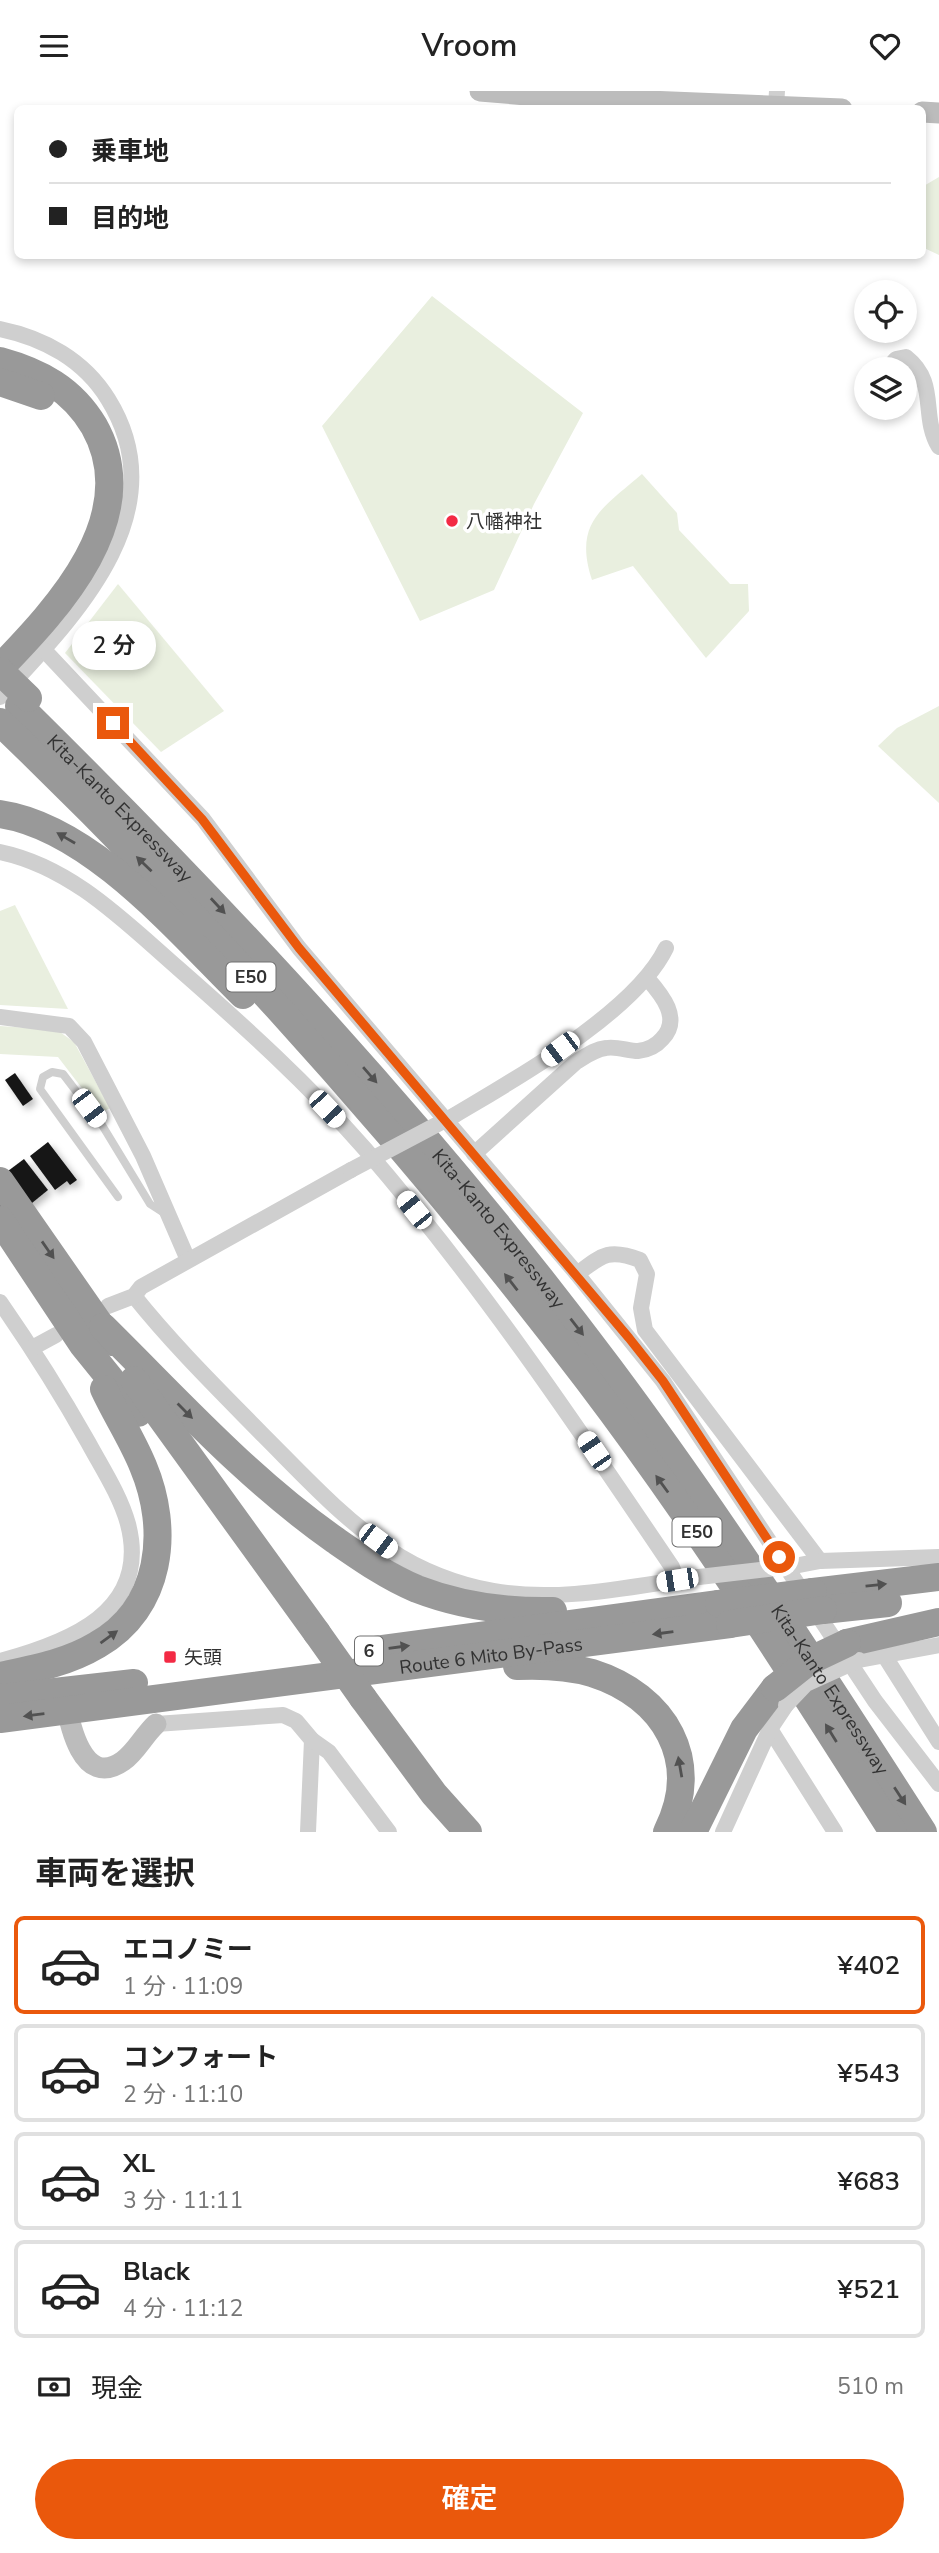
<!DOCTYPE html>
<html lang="ja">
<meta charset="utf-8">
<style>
:root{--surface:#fff;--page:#f6f6f6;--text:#222;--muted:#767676;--line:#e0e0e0;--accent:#ea580c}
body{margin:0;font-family:"Nunito Sans","Noto Sans JP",sans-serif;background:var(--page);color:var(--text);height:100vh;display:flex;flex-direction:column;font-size:26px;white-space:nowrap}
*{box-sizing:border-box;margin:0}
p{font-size:23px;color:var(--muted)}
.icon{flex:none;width:38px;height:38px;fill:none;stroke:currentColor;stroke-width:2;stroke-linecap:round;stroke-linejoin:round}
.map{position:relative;height:1741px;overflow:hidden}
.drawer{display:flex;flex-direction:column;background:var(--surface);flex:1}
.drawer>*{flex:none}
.hud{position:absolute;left:14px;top:14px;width:912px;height:154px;border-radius:10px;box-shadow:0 4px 10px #0003;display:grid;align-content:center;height:154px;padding:0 35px;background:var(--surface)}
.tools{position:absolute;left:854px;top:189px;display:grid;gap:14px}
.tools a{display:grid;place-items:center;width:63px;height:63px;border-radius:50%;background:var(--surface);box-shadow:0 4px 10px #0003;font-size:35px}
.end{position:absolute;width:32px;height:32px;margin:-16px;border:9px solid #ea580c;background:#fff;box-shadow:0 0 0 4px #fff}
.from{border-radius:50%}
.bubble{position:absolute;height:49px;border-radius:24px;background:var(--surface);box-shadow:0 4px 10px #0003;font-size:23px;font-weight:600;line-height:49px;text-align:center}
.car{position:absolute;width:21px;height:42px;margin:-21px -10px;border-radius:9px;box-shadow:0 0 5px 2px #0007;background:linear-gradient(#fff 24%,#345 0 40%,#fff 0 76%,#345 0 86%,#fff 0)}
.hud b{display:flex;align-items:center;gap:24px;height:66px;font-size:26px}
.hud b+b{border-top:2px solid var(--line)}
.hud i{width:18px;height:18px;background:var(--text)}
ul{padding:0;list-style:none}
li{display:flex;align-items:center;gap:21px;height:98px;margin:0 14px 10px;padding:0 21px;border:4px solid var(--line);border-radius:10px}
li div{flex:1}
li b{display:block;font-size:26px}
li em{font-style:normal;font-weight:600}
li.on{border-color:var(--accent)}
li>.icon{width:63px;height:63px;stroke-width:1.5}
h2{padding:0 35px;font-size:32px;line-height:84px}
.pay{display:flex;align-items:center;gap:18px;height:77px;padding:0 35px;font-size:26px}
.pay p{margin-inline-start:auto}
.button{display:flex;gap:14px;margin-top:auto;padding:14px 35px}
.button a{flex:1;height:80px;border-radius:42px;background:var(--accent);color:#fff;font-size:28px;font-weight:600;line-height:80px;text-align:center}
header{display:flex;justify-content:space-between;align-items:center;height:91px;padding:0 35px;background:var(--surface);font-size:32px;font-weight:600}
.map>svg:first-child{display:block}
.green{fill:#e9efdf}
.building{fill:#191919;filter:url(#shadow)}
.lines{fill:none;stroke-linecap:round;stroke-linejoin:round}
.lane{stroke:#cfcfcf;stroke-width:8}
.street{stroke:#cfcfcf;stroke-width:16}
.secondary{stroke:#bcbcbc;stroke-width:21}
.highway{stroke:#999;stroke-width:28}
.street-bridge{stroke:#cfcfcf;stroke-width:16}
.highway-bridge{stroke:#999;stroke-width:28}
.oneway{fill:#515151}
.route{stroke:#ea580c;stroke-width:9}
.poi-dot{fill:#f32a44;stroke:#fff;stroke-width:2.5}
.labels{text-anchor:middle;stroke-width:7;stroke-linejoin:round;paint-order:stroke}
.shield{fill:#fff;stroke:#707070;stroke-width:2}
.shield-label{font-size:18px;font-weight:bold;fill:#323232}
.poi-label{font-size:19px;fill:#323232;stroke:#fff;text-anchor:start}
.street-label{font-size:19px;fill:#323232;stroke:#fff}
</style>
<header><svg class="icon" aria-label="menu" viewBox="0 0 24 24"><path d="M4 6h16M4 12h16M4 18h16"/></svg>Vroom<svg class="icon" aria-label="heart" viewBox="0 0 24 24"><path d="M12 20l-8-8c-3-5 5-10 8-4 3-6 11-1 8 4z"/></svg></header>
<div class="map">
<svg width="939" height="1741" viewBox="0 0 939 1741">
<defs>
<filter id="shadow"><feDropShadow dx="4" dy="4" stdDeviation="3.5" flood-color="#0004"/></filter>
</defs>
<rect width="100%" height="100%" fill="#fff"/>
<g class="green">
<polygon points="939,86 939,164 922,156 922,96"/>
<polygon points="432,205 583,322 534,413 494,499 420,530 322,335"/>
<path d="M642 383 677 422 679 439 730 493H748L749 520 706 567 633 475 592 489C573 431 603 417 642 383Z"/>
<polygon points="118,493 224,620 161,661 65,562"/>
<polygon points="939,615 939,712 878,655 897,637"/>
<polygon points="15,814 68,918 0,914 0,820"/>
<polygon points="0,935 57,939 74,951 110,1017 101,1022 58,966 0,963"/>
</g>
<g class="building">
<polygon points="15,982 33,1008 23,1015 5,989"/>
<polygon points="48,1051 77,1089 70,1094 67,1090 55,1099 30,1065"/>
<polygon points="24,1068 48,1099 0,1138 0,1086"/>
</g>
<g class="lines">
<polyline class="lane" points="118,1106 40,998 43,986 52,981 63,983 102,1034 150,1113 167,1124"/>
<g class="street">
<polyline points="776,15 777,0"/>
<path d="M0 238C44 247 84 269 108 308 179 422 73 527 0 606"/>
<path d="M887 278 896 268 906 266C939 292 920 324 939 356"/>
<polyline points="44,559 203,728 299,857 577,1183 663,1290 875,1610 939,1693"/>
<path d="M0 761C72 776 125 831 179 878 244 935 308 993 365 1058 478 1189 575 1332 672 1476L677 1489"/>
<polyline points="0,926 69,935 84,951 143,1065 188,1169"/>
<path d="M455 1024C517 987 635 921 666 857"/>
<path d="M474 1063 576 971C586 965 595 958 606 957 617 955 628 960 638 960 648 959 656 955 662 948 682 928 662 904 647 887"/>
<path d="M577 1183C602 1164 609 1157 640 1169L647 1183 641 1217 645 1239 820 1470"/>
<path d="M134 1205C174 1255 220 1300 264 1345 304 1385 343 1428 390 1459 419 1479 458 1494 493 1500 561 1512 632 1495 699 1486"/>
<path d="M0 1211C32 1257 61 1303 88 1351 102 1377 120 1404 128 1433 151 1521 67 1552 0 1570"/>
<polyline points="108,1215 134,1205 141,1196 351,1079"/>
<polyline points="32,1257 56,1244"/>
<polyline points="794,1475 820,1470 939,1466"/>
<polyline points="884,1564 939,1651"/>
<polyline points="859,1569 939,1554"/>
<polyline points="156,1633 283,1624 296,1630 312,1649 308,1741"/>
<polyline points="770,1638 835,1741"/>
<polyline points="312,1649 329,1661 389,1741"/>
<polyline points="723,1741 770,1638 786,1614"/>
</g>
<g class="secondary">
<polyline points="480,0 551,6 842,18"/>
<polyline points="922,21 939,22"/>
<path d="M65 1607C69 1631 82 1699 123 1670 136 1661 144 1644 156 1633"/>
</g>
<g class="highway">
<path d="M0 270C40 281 72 298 94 335 145 425 58 517 0 577"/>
<polyline points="0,291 41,305"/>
<path id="s1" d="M19 615C230 823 432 1040 609 1277 721 1427 822 1584 923 1741"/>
<path d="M0 631C213 836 409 1054 588 1289 698 1434 796 1588 893 1741"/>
<path d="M0 723C91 736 180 842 243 904"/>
<polyline points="0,1090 112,1251"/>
<polyline points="0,1129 83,1254 138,1322"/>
<path d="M103 1236C178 1310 248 1388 335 1449 361 1467 388 1486 417 1498 461 1515 507 1521 553 1520"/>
<polyline points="134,1289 317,1542"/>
<polyline points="813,1501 939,1486"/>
<polyline points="823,1519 888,1512"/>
<polyline points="847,1552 939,1531"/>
<polyline points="368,1560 719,1513"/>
<path d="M517 1575C541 1574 568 1575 592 1582 665 1605 703 1670 667 1741"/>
<path d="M0 1585C33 1578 67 1572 97 1554 162 1517 170 1439 143 1375 132 1348 116 1324 104 1298"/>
<polyline points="0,1607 134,1592"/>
<polyline points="363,1607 434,1703 468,1741"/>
<path id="s2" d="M0 1628 730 1533"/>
<polyline points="693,1741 744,1638 775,1597"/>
</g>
<g class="street-bridge">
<polyline points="351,1079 455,1024"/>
<polyline points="699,1486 794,1475"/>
<polyline points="786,1614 806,1593 859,1569"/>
</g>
<g class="highway-bridge">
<polyline points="0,580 28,607"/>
<polyline points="719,1513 813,1501"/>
<polyline points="730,1533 823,1519"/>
<polyline points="317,1542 363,1607"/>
<polyline points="775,1597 809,1570 847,1552"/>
</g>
</g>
<defs><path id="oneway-solid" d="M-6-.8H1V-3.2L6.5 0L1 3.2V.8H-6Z" transform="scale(1.75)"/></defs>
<g class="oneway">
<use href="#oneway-solid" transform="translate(66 747) rotate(-150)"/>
<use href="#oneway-solid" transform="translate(144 773) rotate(-136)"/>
<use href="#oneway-solid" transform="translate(218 815) rotate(47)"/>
<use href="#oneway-solid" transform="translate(370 984) rotate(49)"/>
<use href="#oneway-solid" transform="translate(48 1159) rotate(55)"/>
<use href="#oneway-solid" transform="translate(511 1191) rotate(-128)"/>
<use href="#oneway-solid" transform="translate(577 1236) rotate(52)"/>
<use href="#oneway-solid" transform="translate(185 1320) rotate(45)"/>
<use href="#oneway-solid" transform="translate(662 1393) rotate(-126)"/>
<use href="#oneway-solid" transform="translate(876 1494) rotate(-6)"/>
<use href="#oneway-solid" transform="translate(663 1542) rotate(172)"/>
<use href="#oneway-solid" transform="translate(109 1546) rotate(-36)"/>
<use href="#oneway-solid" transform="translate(399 1556) rotate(-8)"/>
<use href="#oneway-solid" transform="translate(34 1624) rotate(173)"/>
<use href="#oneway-solid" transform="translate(831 1642) rotate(-122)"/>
<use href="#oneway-solid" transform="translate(680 1676) rotate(-100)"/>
<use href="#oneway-solid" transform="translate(900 1705) rotate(57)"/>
</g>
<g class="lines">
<polyline class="route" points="113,632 202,728 299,857 629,1247 663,1290 779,1466"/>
</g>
<g class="poi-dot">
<circle cx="452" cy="430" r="7"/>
<rect x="163" y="1559" width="14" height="14" rx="3.5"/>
</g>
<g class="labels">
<g class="shield">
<rect x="226.5" y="871.5" width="49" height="29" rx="5"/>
<rect x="672.5" y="1426.5" width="49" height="29" rx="5"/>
<rect x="355" y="1545.5" width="28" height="29" rx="5"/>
</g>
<g class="shield-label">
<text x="251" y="892">E50</text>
<text x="697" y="1447">E50</text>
<text x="369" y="1566">6</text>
</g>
<g class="poi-label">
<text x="466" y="437">八幡神社</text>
<text x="184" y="1573">矢頭</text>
</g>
<g class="street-label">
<text dy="7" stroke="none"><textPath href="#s1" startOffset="144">Kita-Kanto Expressway</textPath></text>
<text dy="7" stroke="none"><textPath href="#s1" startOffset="710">Kita-Kanto Expressway</textPath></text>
<text dy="7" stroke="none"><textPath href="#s2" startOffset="495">Route 6 Mito By-Pass</textPath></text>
<text dy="7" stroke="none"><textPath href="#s1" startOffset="1278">Kita-Kanto Expressway</textPath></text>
</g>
</g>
</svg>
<div class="tools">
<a><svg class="icon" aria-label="locate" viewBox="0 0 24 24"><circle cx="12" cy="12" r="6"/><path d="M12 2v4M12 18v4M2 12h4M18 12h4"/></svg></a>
<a><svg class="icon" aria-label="layers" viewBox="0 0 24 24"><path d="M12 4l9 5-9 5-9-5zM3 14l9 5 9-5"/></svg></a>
</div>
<i class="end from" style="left:779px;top:1466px"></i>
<i class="end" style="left:113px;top:632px"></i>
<div class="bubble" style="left:72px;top:530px;width:84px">2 分</div>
<i class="car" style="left:560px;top:958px;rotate:233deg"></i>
<i class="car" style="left:89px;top:1017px;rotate:143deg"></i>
<i class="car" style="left:327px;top:1018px;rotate:137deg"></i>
<i class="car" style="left:414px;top:1119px;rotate:321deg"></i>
<i class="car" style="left:594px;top:1360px;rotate:326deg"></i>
<i class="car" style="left:378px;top:1450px;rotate:127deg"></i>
<i class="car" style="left:677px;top:1489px;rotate:261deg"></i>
<div class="hud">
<b><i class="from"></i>乗車地</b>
<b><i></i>目的地</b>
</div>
</div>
<section class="drawer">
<h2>車両を選択</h2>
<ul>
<li class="on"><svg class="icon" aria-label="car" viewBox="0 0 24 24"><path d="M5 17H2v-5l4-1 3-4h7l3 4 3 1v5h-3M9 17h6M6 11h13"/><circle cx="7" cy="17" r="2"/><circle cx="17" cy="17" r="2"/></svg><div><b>エコノミー</b><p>1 分 · 11:09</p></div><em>¥402</em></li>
<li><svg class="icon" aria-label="car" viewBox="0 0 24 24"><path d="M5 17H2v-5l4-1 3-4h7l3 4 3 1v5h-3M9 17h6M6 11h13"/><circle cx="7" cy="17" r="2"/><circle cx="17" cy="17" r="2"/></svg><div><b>コンフォート</b><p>2 分 · 11:10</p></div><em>¥543</em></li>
<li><svg class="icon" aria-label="car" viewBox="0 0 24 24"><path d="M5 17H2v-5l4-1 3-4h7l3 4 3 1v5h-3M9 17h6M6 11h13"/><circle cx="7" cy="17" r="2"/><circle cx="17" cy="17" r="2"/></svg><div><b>XL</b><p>3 分 · 11:11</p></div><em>¥683</em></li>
<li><svg class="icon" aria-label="car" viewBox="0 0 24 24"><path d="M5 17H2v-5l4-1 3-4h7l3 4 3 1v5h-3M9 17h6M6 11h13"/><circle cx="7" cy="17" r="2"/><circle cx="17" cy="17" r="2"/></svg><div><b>Black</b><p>4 分 · 11:12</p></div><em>¥521</em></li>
</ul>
<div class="pay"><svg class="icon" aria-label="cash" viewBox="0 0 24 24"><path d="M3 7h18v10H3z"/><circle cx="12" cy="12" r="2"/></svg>現金<p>510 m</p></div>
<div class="button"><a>確定</a></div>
</section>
